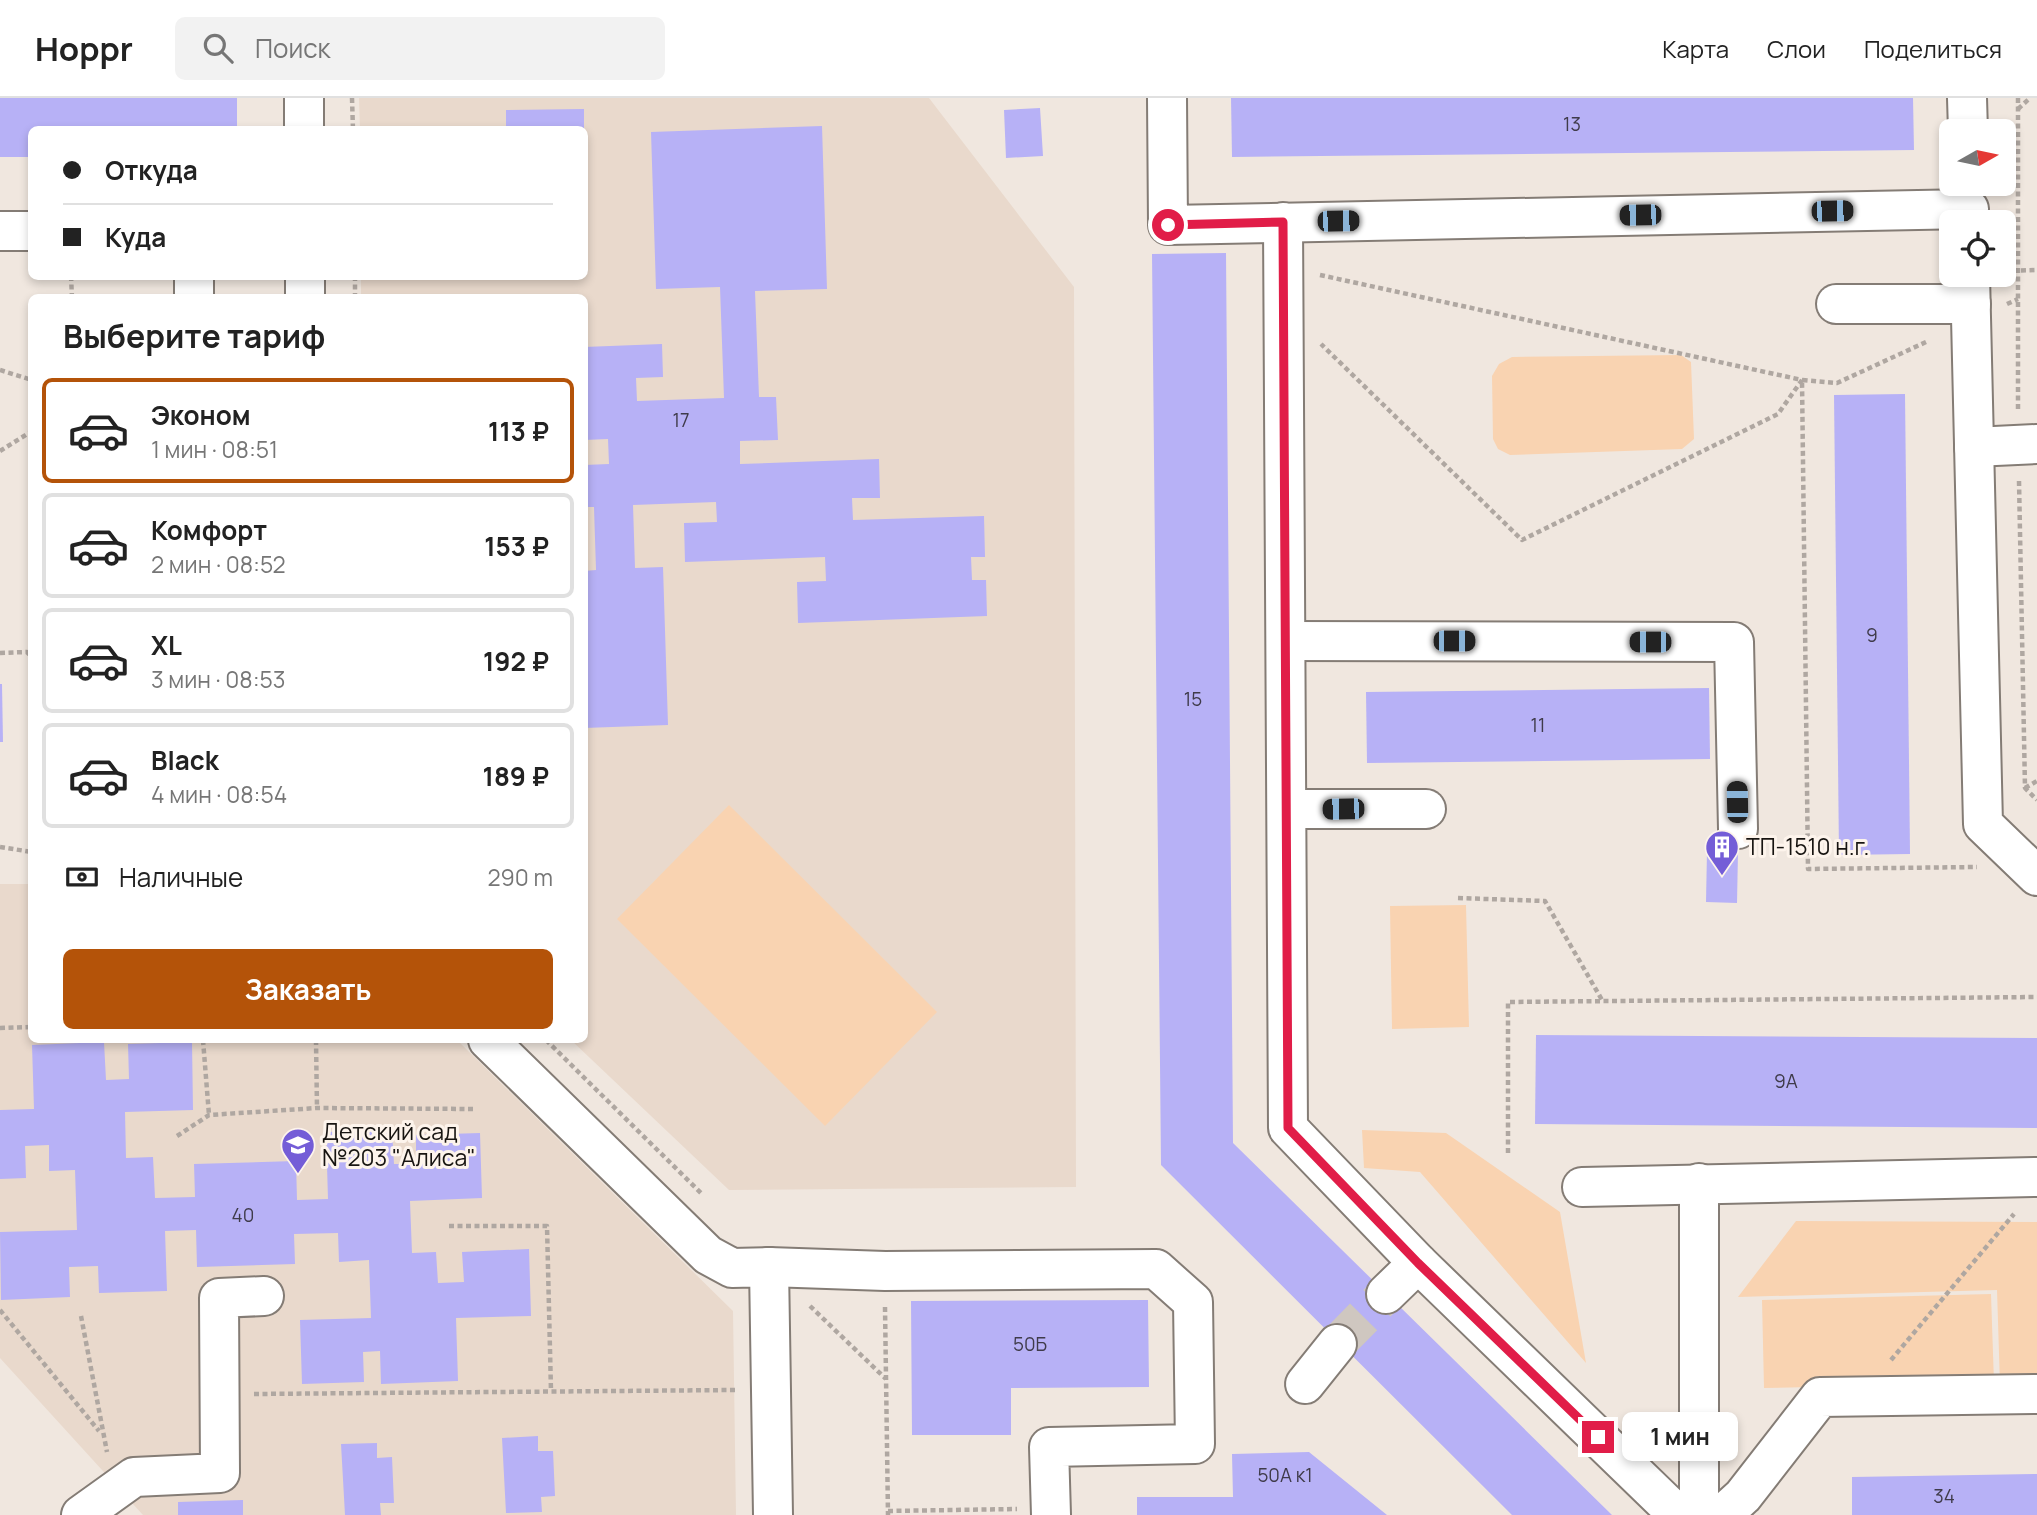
<!DOCTYPE html>
<html lang="ru">
<meta charset="utf-8">
<style>
:root{--surface:#fff;--page:#f2f2f2;--text:#222;--muted:#767676;--line:#e0e0e0;--accent:#b45309}
body{margin:0;font-family:Manrope,sans-serif;background:var(--page);color:var(--text);height:100vh;display:flex;flex-direction:column;font-size:26px;white-space:nowrap}
*{box-sizing:border-box;margin:0}
p{font-size:23px;color:var(--muted)}
.icon{flex:none;width:38px;height:38px;fill:none;stroke:currentColor;stroke-width:2;stroke-linecap:round;stroke-linejoin:round}
.map{position:relative;flex:1;overflow:hidden}
.drawer{position:absolute;left:28px;top:196px;width:560px;height:749px;display:flex;flex-direction:column;background:var(--surface);border-radius:10px;box-shadow:0 4px 10px #0003}
.drawer>*{flex:none}
.top-card{position:absolute;left:28px;top:28px;width:560px;height:154px;border-radius:10px;box-shadow:0 4px 10px #0003;display:grid;align-content:center;height:154px;padding:0 35px;background:var(--surface)}
.needle{width:46px;rotate:81deg}
.controls{position:absolute;left:1939px;top:21px;display:grid;gap:14px}
.controls a{display:grid;place-items:center;width:77px;height:77px;border-radius:10px;background:var(--surface);box-shadow:0 4px 10px #0003;font-size:35px}
.end{position:absolute;width:32px;height:32px;margin:-16px;border:9px solid #e11d48;background:#fff;box-shadow:0 0 0 4px #fff}
.from{border-radius:50%}
.bubble{position:absolute;height:49px;border-radius:10px;background:var(--surface);box-shadow:0 4px 10px #0003;font-size:23px;font-weight:700;line-height:49px;text-align:center}
.car{position:absolute;width:21px;height:42px;margin:-21px -10px;border-radius:9px;box-shadow:0 0 5px 2px #0007;background:linear-gradient(#222 24%,#8ab4d8 0 40%,#222 0 76%,#8ab4d8 0 86%,#222 0)}
.top-card b{display:flex;align-items:center;gap:24px;height:66px;font-size:26px}
.top-card b+b{border-top:2px solid var(--line)}
.top-card i{width:18px;height:18px;background:var(--text)}
ul{padding:0;list-style:none}
li{display:flex;align-items:center;gap:21px;height:105px;margin:0 14px 10px;padding:0 21px;border:4px solid var(--line);border-radius:10px}
li div{flex:1}
li b{display:block;font-size:26px}
li em{font-style:normal;font-weight:700}
li.current{border-color:var(--accent)}
li>.icon{width:63px;height:63px;stroke-width:1.5}
h2{padding:0 35px;font-size:32px;line-height:84px}
.pay{display:flex;align-items:center;gap:18px;height:77px;padding:0 35px;font-size:26px}
.pay p{margin-inline-start:auto}
.action{display:flex;gap:14px;margin-top:auto;padding:14px 35px}
.action a{flex:1;height:80px;border-radius:10px;background:var(--accent);color:#fff;font-size:28px;font-weight:700;line-height:80px;text-align:center}
header{display:flex;align-items:center;gap:42px;box-sizing:border-box;height:98px;padding:0 35px;background:var(--surface);border-bottom:2px solid var(--line)}
header strong{font-size:33px}
nav{display:flex;gap:38px;margin-inline-start:auto;font-size:24px}
.search{width:490px;height:63px;background:var(--page);display:flex;align-items:center;gap:18px;box-sizing:border-box;padding:0 24px;border-radius:10px;color:var(--muted);font-size:26px}
.map>svg:first-child{display:block}
.built{fill:#e9d9cc}
.green{fill:#f9d3b1}
.building{fill:#b7b1f6}
.lines{fill:none;stroke-linecap:round;stroke-linejoin:round}
.minor-tunnel{stroke:#cfc7c0;stroke-width:38;stroke-dasharray:38 19;stroke-linecap:butt}
.minor-casing{stroke:#847c75;stroke-width:42}
.path{stroke:#afa7a1;stroke-width:4.5;stroke-dasharray:5 3.5;stroke-linecap:butt}
.minor{stroke:#fff;stroke-width:38}
.route{stroke:#e11d48;stroke-width:9}
.labels{text-anchor:middle;stroke-width:6;stroke-linejoin:round;paint-order:stroke}
.number-label{font-size:19px;fill:#3f3b4a}
.poi-label{font-size:23px;fill:#171411;stroke:#fdf4ec;text-anchor:start}
</style>
<header>
<strong>Hoppr</strong>
<div class="search"><svg class="icon" aria-label="search" viewBox="0 0 24 24"><circle cx="10" cy="10" r="6"/><path d="M15 15l6 6"/></svg>Поиск</div>
<nav><a>Карта</a><a>Слои</a><a>Поделиться</a></nav>
</header>
<div class="map">
<svg width="2037" height="1417" viewBox="0 0 2037 1417">
<rect width="100%" height="100%" fill="#f0e7df"/>
<g class="built">
<polygon points="359,0 929,0 1074,189 1076,1089 729,1092 571,942 584,942 584,200 361,199 361,179 584,178 584,32 360,31"/>
<polygon points="0,786 31,786 32,942 457,942 733,1213 736,1417 143,1417 0,1260"/>
</g>
<g class="green">
<polygon points="1681,257 1691,264 1694,341 1682,351 1510,357 1498,351 1493,341 1492,278 1499,266 1512,259"/>
<polygon points="729,707 937,914 825,1028 617,821"/>
<polygon points="1466,807 1469,929 1392,931 1390,808"/>
<polygon points="1362,1032 1446,1035 1560,1114 1586,1265 1420,1074 1364,1070"/>
<polygon points="1796,1123 2037,1124 2037,1286 2000,1287 1997,1192 1738,1199"/>
<polygon points="1991,1196 1994,1285 1764,1290 1762,1202"/>
</g>
<g class="building">
<polygon points="0,0 237,0 237,32 32,32 32,59 0,59"/>
<polygon points="1231,0 1913,0 1914,52 1232,59"/>
<polygon points="1040,10 1043,58 1006,60 1004,12"/>
<polygon points="584,11 584,32 506,32 506,12"/>
<polygon points="822,28 827,191 755,193 759,299 776,299 778,342 740,343 740,366 879,361 880,400 852,400 853,422 984,418 985,459 971,459 972,482 986,482 987,518 798,525 797,484 826,483 825,459 685,464 684,425 717,424 716,404 633,407 635,470 663,469 668,627 584,630 584,473 596,472 594,409 584,409 584,367 609,366 608,341 584,342 584,249 662,246 663,279 636,280 637,303 724,300 720,189 656,191 651,34"/>
<polygon points="1226,155 1233,1045 1612,1417 1512,1417 1161,1067 1152,156"/>
<polygon points="1905,296 1910,756 1839,757 1834,297"/>
<polygon points="0,586 2,586 3,644 0,644"/>
<polygon points="1709,590 1710,661 1367,665 1366,594"/>
<polygon points="1707,753 1738,754 1737,805 1706,804"/>
<polygon points="1536,937 2037,940 2037,1030 1535,1026"/>
<polygon points="104,944 106,982 129,981 128,946 192,944 193,1012 125,1014 126,1060 153,1059 155,1100 195,1099 194,1066 296,1063 297,1102 328,1101 326,1034 392,1032 394,1066 416,1066 416,1037 480,1035 482,1100 410,1103 412,1155 436,1154 438,1185 464,1184 462,1154 529,1151 531,1218 456,1220 458,1283 381,1286 380,1253 363,1254 364,1284 302,1286 300,1222 371,1220 369,1162 339,1164 338,1135 294,1136 295,1166 197,1169 196,1132 165,1133 167,1193 99,1195 98,1168 69,1169 70,1199 1,1202 0,1134 77,1132 75,1072 49,1073 49,1047 25,1048 26,1080 0,1081 0,1012 34,1011 32,947"/>
<polygon points="1148,1202 1149,1289 1011,1290 1011,1337 912,1337 911,1203"/>
<polygon points="538,1338 538,1353 553,1353 555,1398 541,1399 542,1414 506,1415 502,1340"/>
<polygon points="377,1345 377,1360 392,1359 394,1405 380,1405 381,1417 345,1417 341,1346"/>
<polygon points="1309,1354 1387,1417 1137,1417 1137,1399 1233,1399 1232,1356"/>
<polygon points="2037,1376 2037,1417 1852,1417 1852,1379"/>
<polygon points="243,1402 243,1417 178,1417 178,1404"/>
</g>
<g class="lines">
<polyline class="minor-tunnel" points="1337,1246 1386,1196"/>
<g class="minor-casing">
<g id="minor">
<polyline points="1167,0 1168,127 1969,111"/>
<polyline points="1967,0 1968,33"/>
<polyline points="304,32 304,0"/>
<polyline points="1283,124 1288,1030 1418,1165 1678,1417"/>
<polyline points="0,133 32,133"/>
<polyline points="1970,177 1983,726 2037,778"/>
<polyline points="194,178 194,200"/>
<polyline points="305,178 305,200"/>
<polyline points="1836,206 1971,206"/>
<polyline points="1974,349 2037,346"/>
<polyline points="1287,543 1734,544 1738,731"/>
<polyline points="1287,711 1426,711"/>
<polyline points="488,942 708,1157 732,1170 769,1169 773,1417"/>
<polyline points="1699,1085 1699,1417"/>
<polyline points="1582,1089 2037,1079"/>
<polyline points="769,1169 885,1173 1156,1171 1193,1204 1195,1346 1049,1349 1051,1417"/>
<polyline points="1386,1196 1418,1165"/>
<polyline points="1305,1286 1337,1246"/>
<polyline points="81,1417 134,1379 220,1375 219,1200 264,1198"/>
<polyline points="1722,1417 1743,1398 1820,1299 2037,1296"/>
</g>
</g>
<g class="path">
<polyline points="352,0 353,32"/>
<polyline points="2018,0 2018,311"/>
<polyline points="2018,11 2030,0"/>
<polyline points="2004,173 2037,172"/>
<polyline points="1320,177 1802,282 1778,316 1522,442 1321,246"/>
<polyline points="71,178 72,200"/>
<polyline points="355,178 355,200"/>
<polyline points="2007,206 2018,201"/>
<polyline points="1926,244 1837,285 1802,282 1808,771 1977,769"/>
<polyline points="0,272 32,282"/>
<polyline points="0,353 32,333"/>
<polyline points="2019,383 2025,690 2037,702"/>
<polyline points="0,555 27,554 32,560"/>
<polyline points="2025,690 2037,683"/>
<polyline points="0,749 32,754"/>
<polyline points="1458,800 1545,803 1602,902"/>
<polyline points="0,930 32,929"/>
<polyline points="203,942 209,1017"/>
<polyline points="316,942 317,1010"/>
<polyline points="546,942 702,1096"/>
<polyline points="177,1038 209,1017 317,1010 473,1011"/>
<polyline points="1508,1055 1508,904 2037,899"/>
<polyline points="449,1128 547,1128 551,1293"/>
<polyline points="810,1208 886,1281"/>
<polyline points="885,1209 888,1417"/>
<polyline points="0,1212 99,1333"/>
<polyline points="81,1218 107,1354"/>
<polyline points="1891,1262 2014,1116"/>
<polyline points="254,1296 735,1292"/>
<polyline points="888,1413 1017,1411"/>
</g>
<use href="#minor" class="minor"/>
</g>
<g class="lines">
<polyline class="route" points="1168,127 1283,124 1288,1030 1418,1165 1598,1339"/>
</g>
<defs>
<g id="building-pin" transform="scale(1.75)"><path d="M0 17L-7.5 6A9.5 9.5 0 1 1 7.5 6Z" fill="#745dd7" stroke="#fdf4ec"/><path d="M-4-6H4V6H1V3H-1V6H-4ZM-2.5-4.3h1.7v1.8h-1.7ZM.8-4.3h1.7v1.8H.8ZM-2.5-1h1.7V.8h-1.7ZM.8-1h1.7V.8H.8Z" fill="#fff"/></g>
<g id="school-pin" transform="scale(1.75)"><path d="M0 17L-7.5 6A9.5 9.5 0 1 1 7.5 6Z" fill="#745dd7" stroke="#fdf4ec"/><path d="M0-5L7-2L0 1L-7-2ZM-4 1L0 2.5L4 1V4Q0 6-4 4Z" fill="#fff"/></g>
</defs>
<g fill-rule="evenodd">
<use href="#building-pin" x="1722" y="749"/>
<use href="#school-pin" x="298" y="1047"/>
</g>
<g class="labels">
<g class="number-label">
<text x="1572" y="33">13</text>
<text x="681" y="329">17</text>
<text x="1872" y="544">9</text>
<text x="1193" y="608">15</text>
<text x="1538" y="634">11</text>
<text x="1786" y="990">9А</text>
<text x="243" y="1124">40</text>
<text x="1030" y="1253">50Б</text>
<text x="1285" y="1384">50А к1</text>
<text x="1944" y="1405">34</text>
</g>
<g class="poi-label">
<text x="1746" y="757">ТП-1510 н.г.</text>
<text x="322" y="1042">Детский сад<tspan x="322" dy="26">№203 "Алиса"</tspan></text>
</g>
</g>
</svg>
<div class="controls">
<a><svg class="needle" viewBox="-14 -14 28 28"><path d="M0-13l5 13h-10z" fill="#e53935"/><path d="M0 13l5-13h-10z" fill="#767676"/></svg></a>
<a><svg class="icon" aria-label="locate" viewBox="0 0 24 24"><circle cx="12" cy="12" r="6"/><path d="M12 2v4M12 18v4M2 12h4M18 12h4"/></svg></a>
</div>
<i class="end from" style="left:1168px;top:127px"></i>
<i class="end" style="left:1598px;top:1339px"></i>
<div class="bubble" style="left:1622px;top:1314px;width:116px">1 мин</div>
<i class="car" style="left:1832px;top:113px;rotate:89deg"></i>
<i class="car" style="left:1640px;top:117px;rotate:269deg"></i>
<i class="car" style="left:1338px;top:123px;rotate:89deg"></i>
<i class="car" style="left:1454px;top:543px;rotate:90deg"></i>
<i class="car" style="left:1650px;top:544px;rotate:270deg"></i>
<i class="car" style="left:1737px;top:704px;rotate:359deg"></i>
<i class="car" style="left:1343px;top:711px;rotate:269deg"></i>
<div class="top-card">
<b><i class="from"></i>Откуда</b>
<b><i></i>Куда</b>
</div>
<section class="drawer">
<h2>Выберите тариф</h2>
<ul>
<li class="current"><svg class="icon" aria-label="car" viewBox="0 0 24 24"><path d="M5 17H2v-5l4-1 3-4h7l3 4 3 1v5h-3M9 17h6M6 11h13"/><circle cx="7" cy="17" r="2"/><circle cx="17" cy="17" r="2"/></svg><div><b>Эконом</b><p>1 мин · 08:51</p></div><em>113 ₽</em></li>
<li><svg class="icon" aria-label="car" viewBox="0 0 24 24"><path d="M5 17H2v-5l4-1 3-4h7l3 4 3 1v5h-3M9 17h6M6 11h13"/><circle cx="7" cy="17" r="2"/><circle cx="17" cy="17" r="2"/></svg><div><b>Комфорт</b><p>2 мин · 08:52</p></div><em>153 ₽</em></li>
<li><svg class="icon" aria-label="car" viewBox="0 0 24 24"><path d="M5 17H2v-5l4-1 3-4h7l3 4 3 1v5h-3M9 17h6M6 11h13"/><circle cx="7" cy="17" r="2"/><circle cx="17" cy="17" r="2"/></svg><div><b>XL</b><p>3 мин · 08:53</p></div><em>192 ₽</em></li>
<li><svg class="icon" aria-label="car" viewBox="0 0 24 24"><path d="M5 17H2v-5l4-1 3-4h7l3 4 3 1v5h-3M9 17h6M6 11h13"/><circle cx="7" cy="17" r="2"/><circle cx="17" cy="17" r="2"/></svg><div><b>Black</b><p>4 мин · 08:54</p></div><em>189 ₽</em></li>
</ul>
<div class="pay"><svg class="icon" aria-label="cash" viewBox="0 0 24 24"><path d="M3 7h18v10H3z"/><circle cx="12" cy="12" r="2"/></svg>Наличные<p>290 m</p></div>
<div class="action"><a>Заказать</a></div>
</section>
</div>
